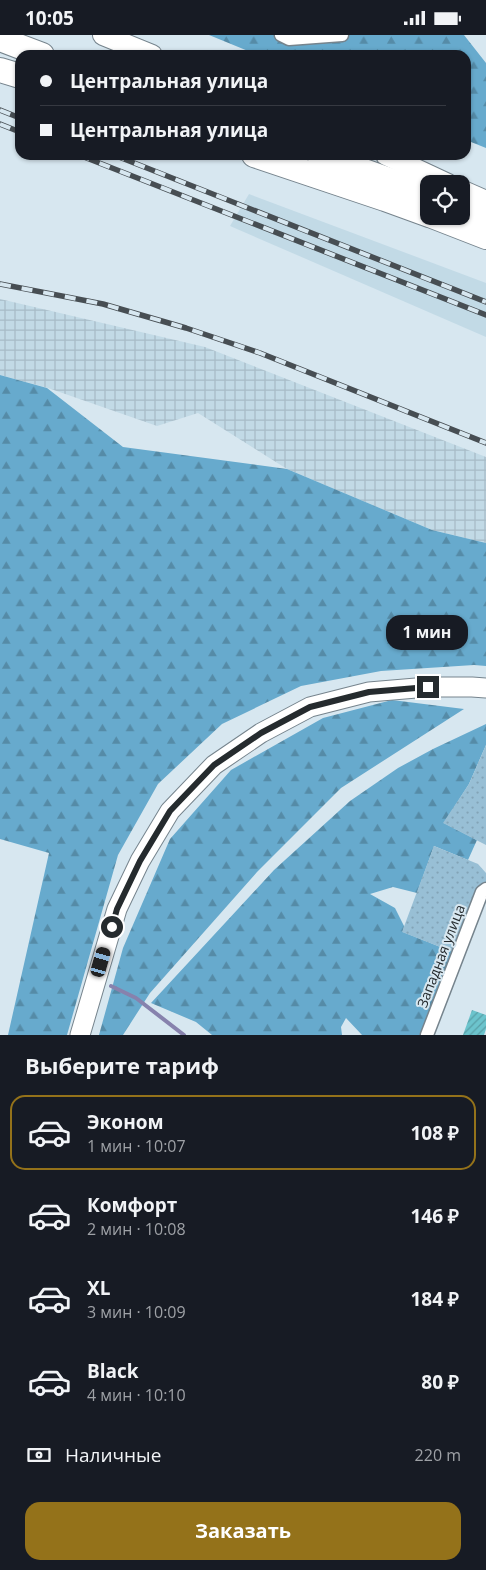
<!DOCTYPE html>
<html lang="ru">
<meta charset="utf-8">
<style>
:root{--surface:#171b24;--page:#20242c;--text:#f1f3f6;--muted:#9ea1a6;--line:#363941;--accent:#94721a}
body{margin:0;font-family:"Open Sans",sans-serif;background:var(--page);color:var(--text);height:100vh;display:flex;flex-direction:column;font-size:19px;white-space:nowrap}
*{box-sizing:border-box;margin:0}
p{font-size:16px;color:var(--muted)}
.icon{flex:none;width:28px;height:28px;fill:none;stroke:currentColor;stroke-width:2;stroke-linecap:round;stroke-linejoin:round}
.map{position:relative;height:1000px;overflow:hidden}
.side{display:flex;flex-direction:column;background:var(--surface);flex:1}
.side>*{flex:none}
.hud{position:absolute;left:15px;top:15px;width:456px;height:110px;border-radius:15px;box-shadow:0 1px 4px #0004;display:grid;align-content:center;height:110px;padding:0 25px;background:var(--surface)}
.buttons{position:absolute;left:420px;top:140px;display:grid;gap:10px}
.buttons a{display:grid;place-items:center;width:50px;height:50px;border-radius:10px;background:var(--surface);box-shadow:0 1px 4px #0004;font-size:25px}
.end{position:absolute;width:22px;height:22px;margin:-11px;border:6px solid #252b2e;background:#fff;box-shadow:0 0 0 2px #fff}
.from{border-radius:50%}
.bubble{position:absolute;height:35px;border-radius:15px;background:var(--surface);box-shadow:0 1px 4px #0004;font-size:16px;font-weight:700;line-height:35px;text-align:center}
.car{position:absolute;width:15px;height:30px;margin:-15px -8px;border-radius:6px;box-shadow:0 0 4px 1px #0007;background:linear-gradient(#222 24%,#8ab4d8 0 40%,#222 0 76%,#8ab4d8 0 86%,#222 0)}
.hud b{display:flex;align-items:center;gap:18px;height:48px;font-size:19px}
.hud b+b{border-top:1px solid var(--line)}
.hud i{width:12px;height:12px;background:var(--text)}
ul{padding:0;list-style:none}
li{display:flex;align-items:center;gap:15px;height:75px;margin:0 10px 8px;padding:0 15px;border:2px solid transparent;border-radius:15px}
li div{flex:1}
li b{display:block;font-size:19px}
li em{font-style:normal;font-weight:700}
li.active{border-color:var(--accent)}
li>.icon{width:45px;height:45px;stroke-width:1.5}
h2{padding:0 25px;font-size:22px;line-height:60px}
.pay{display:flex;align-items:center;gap:12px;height:55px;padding:0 25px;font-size:19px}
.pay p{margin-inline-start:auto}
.primary-button{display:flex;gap:10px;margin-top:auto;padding:10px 25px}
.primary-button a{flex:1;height:58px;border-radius:15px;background:var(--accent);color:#fff;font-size:20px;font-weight:700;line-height:58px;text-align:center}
.status{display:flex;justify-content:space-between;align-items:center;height:35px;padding:0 25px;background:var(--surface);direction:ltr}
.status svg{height:14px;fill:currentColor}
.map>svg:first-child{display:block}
.built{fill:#c2dae6}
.industrial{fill:url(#industrial-grid)}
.forest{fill:url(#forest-firs)}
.park{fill:url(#park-dots)}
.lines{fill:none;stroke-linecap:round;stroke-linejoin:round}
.stream{stroke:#8782ad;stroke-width:4}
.building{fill:url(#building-hatch)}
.street-casing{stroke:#76848d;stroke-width:15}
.secondary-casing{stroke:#76848d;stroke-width:21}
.primary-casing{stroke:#76848d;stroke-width:22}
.highway-casing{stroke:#76848d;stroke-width:26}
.street{stroke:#fff;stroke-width:12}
.secondary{stroke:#fff;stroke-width:19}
.primary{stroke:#fff;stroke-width:20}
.highway{stroke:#fff;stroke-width:24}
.rail-casing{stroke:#474e53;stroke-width:5.5}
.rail{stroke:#d7e7f0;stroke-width:4;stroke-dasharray:11;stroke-linecap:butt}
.route{stroke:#252b2e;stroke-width:6}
.labels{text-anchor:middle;stroke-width:4;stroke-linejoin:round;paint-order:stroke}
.street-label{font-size:14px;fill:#252b2e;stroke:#d7e7f0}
</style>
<div class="status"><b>10:05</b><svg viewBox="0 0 49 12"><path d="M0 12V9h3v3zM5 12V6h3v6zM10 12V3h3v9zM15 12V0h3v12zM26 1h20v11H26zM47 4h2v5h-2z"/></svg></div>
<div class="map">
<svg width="486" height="1000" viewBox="0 0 486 1000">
<defs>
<pattern id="industrial-grid" width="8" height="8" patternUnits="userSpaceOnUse" patternTransform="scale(1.25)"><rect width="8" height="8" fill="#c2dae6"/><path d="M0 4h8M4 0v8" fill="none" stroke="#a7bbc6"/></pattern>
<pattern id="forest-firs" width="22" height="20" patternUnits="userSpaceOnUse" patternTransform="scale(1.25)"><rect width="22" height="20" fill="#67aacd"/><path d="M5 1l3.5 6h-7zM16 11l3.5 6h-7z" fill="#558ba7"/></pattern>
<pattern id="park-dots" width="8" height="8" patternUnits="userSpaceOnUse" patternTransform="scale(1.25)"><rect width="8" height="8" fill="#98bfd5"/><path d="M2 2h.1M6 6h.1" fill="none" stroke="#83a4b7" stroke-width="1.8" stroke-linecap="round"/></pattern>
<pattern id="building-hatch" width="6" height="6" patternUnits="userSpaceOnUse" patternTransform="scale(1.25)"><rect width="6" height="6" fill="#6cc4cd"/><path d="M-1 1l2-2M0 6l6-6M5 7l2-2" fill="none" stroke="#599fa7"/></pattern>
</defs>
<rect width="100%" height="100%" fill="#d7e7f0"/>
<polygon class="built" points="249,159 486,248 486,302 230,191"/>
<polygon class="industrial" points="0,264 205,312 486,422 486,508 432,495 287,434 198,378 157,391 48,353 0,340"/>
<g class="forest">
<polygon points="209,0 464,0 486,28 486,113 466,105 466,20 258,20"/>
<polygon points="0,340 47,353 123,412 287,434 432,495 486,508 486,631 474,630 381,636 301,651 222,689 158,749 118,820 67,1000 8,1000 49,818 0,804"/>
<polygon points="392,665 464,674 341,753 257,837 150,958 123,1000 99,1000 123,913 170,804 231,735 323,683"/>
<polygon points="486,689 486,710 469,749 444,788 477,805 468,825 434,811 417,858 393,852 370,859 395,873 404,891 403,897 453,917 420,1000 362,1000 346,983 341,992 342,1000 212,1000 196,987 151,968 274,835 350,766 398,733 433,714"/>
</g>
<g class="park">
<polygon points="486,710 486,810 443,788 469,749"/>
<polygon points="434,811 478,829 486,838 486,848 478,854 453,917 402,897"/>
</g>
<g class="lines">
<polyline class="stream" points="111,951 136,963 184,1000"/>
</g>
<polygon class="building" points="472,975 486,980 486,994 484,1000 463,1000"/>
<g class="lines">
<g class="street-casing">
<g id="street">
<polyline points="281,0 289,4 342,0"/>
<polyline points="427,1000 482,857 486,854"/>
</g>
</g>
<g class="secondary-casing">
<polyline id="secondary" points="80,1000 117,874 140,826 170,776 214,730 261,698 310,672 369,657 428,652 472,652 486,653"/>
</g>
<g class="primary-casing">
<g id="primary">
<polyline points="103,0 152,20"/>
<polyline points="386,120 448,149"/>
<polyline points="461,155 486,166"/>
</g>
</g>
<g class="highway-casing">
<g id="highway">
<polyline points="0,4 42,20"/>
<polyline points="0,35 20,41"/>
<polyline points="254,120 385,164 429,180"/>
<polyline points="319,120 429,159"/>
<polyline points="461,171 486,180"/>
<polyline points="432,181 486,202"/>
</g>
</g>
<use href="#street" class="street"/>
<use href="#secondary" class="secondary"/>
<use href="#primary" class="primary"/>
<use href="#highway" class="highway"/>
<g class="rail-casing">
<g id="rail">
<polyline points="0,75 20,83"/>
<polyline points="0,89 20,97"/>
<polyline points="79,120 486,280"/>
<polyline points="114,120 486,267"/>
<polyline points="0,249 103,269 186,293 260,318 486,408"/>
</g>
</g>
<use href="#rail" class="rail"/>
</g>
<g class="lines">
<polyline class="route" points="112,892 117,874 140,826 170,776 214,730 261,698 310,672 369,657 428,652"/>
</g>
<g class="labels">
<g class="street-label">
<text transform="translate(441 921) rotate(-69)" y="5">Западная улица</text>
</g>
</g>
</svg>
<div class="buttons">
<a><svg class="icon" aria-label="locate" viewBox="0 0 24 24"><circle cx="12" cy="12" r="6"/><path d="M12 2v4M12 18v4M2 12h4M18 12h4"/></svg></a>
</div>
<i class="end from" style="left:112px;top:892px"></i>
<i class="end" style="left:428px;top:652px"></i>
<div class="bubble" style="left:386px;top:580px;width:82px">1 мин</div>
<i class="car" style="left:101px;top:927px;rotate:16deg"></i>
<div class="hud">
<b><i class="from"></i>Центральная улица</b>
<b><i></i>Центральная улица</b>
</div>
</div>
<section class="side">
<h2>Выберите тариф</h2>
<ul>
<li class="active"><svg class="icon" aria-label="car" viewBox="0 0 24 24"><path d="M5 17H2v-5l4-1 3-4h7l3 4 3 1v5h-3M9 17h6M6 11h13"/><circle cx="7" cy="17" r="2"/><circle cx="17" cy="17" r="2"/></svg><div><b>Эконом</b><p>1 мин · 10:07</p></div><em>108 ₽</em></li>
<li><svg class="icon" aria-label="car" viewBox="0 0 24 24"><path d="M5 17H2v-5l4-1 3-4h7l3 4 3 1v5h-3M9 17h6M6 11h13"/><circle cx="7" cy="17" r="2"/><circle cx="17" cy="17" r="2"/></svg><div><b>Комфорт</b><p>2 мин · 10:08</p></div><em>146 ₽</em></li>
<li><svg class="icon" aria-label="car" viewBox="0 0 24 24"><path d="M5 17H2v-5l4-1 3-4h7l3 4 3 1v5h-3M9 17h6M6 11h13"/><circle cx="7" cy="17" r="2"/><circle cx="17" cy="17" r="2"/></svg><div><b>XL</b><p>3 мин · 10:09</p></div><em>184 ₽</em></li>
<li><svg class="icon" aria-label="car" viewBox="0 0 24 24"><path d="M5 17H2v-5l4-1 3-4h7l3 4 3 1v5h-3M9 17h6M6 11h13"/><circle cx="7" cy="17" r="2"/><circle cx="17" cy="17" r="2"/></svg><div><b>Black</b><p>4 мин · 10:10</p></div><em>80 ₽</em></li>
</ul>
<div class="pay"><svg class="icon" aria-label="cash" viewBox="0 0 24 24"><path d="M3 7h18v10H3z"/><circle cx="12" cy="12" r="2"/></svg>Наличные<p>220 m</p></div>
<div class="primary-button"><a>Заказать</a></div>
</section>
